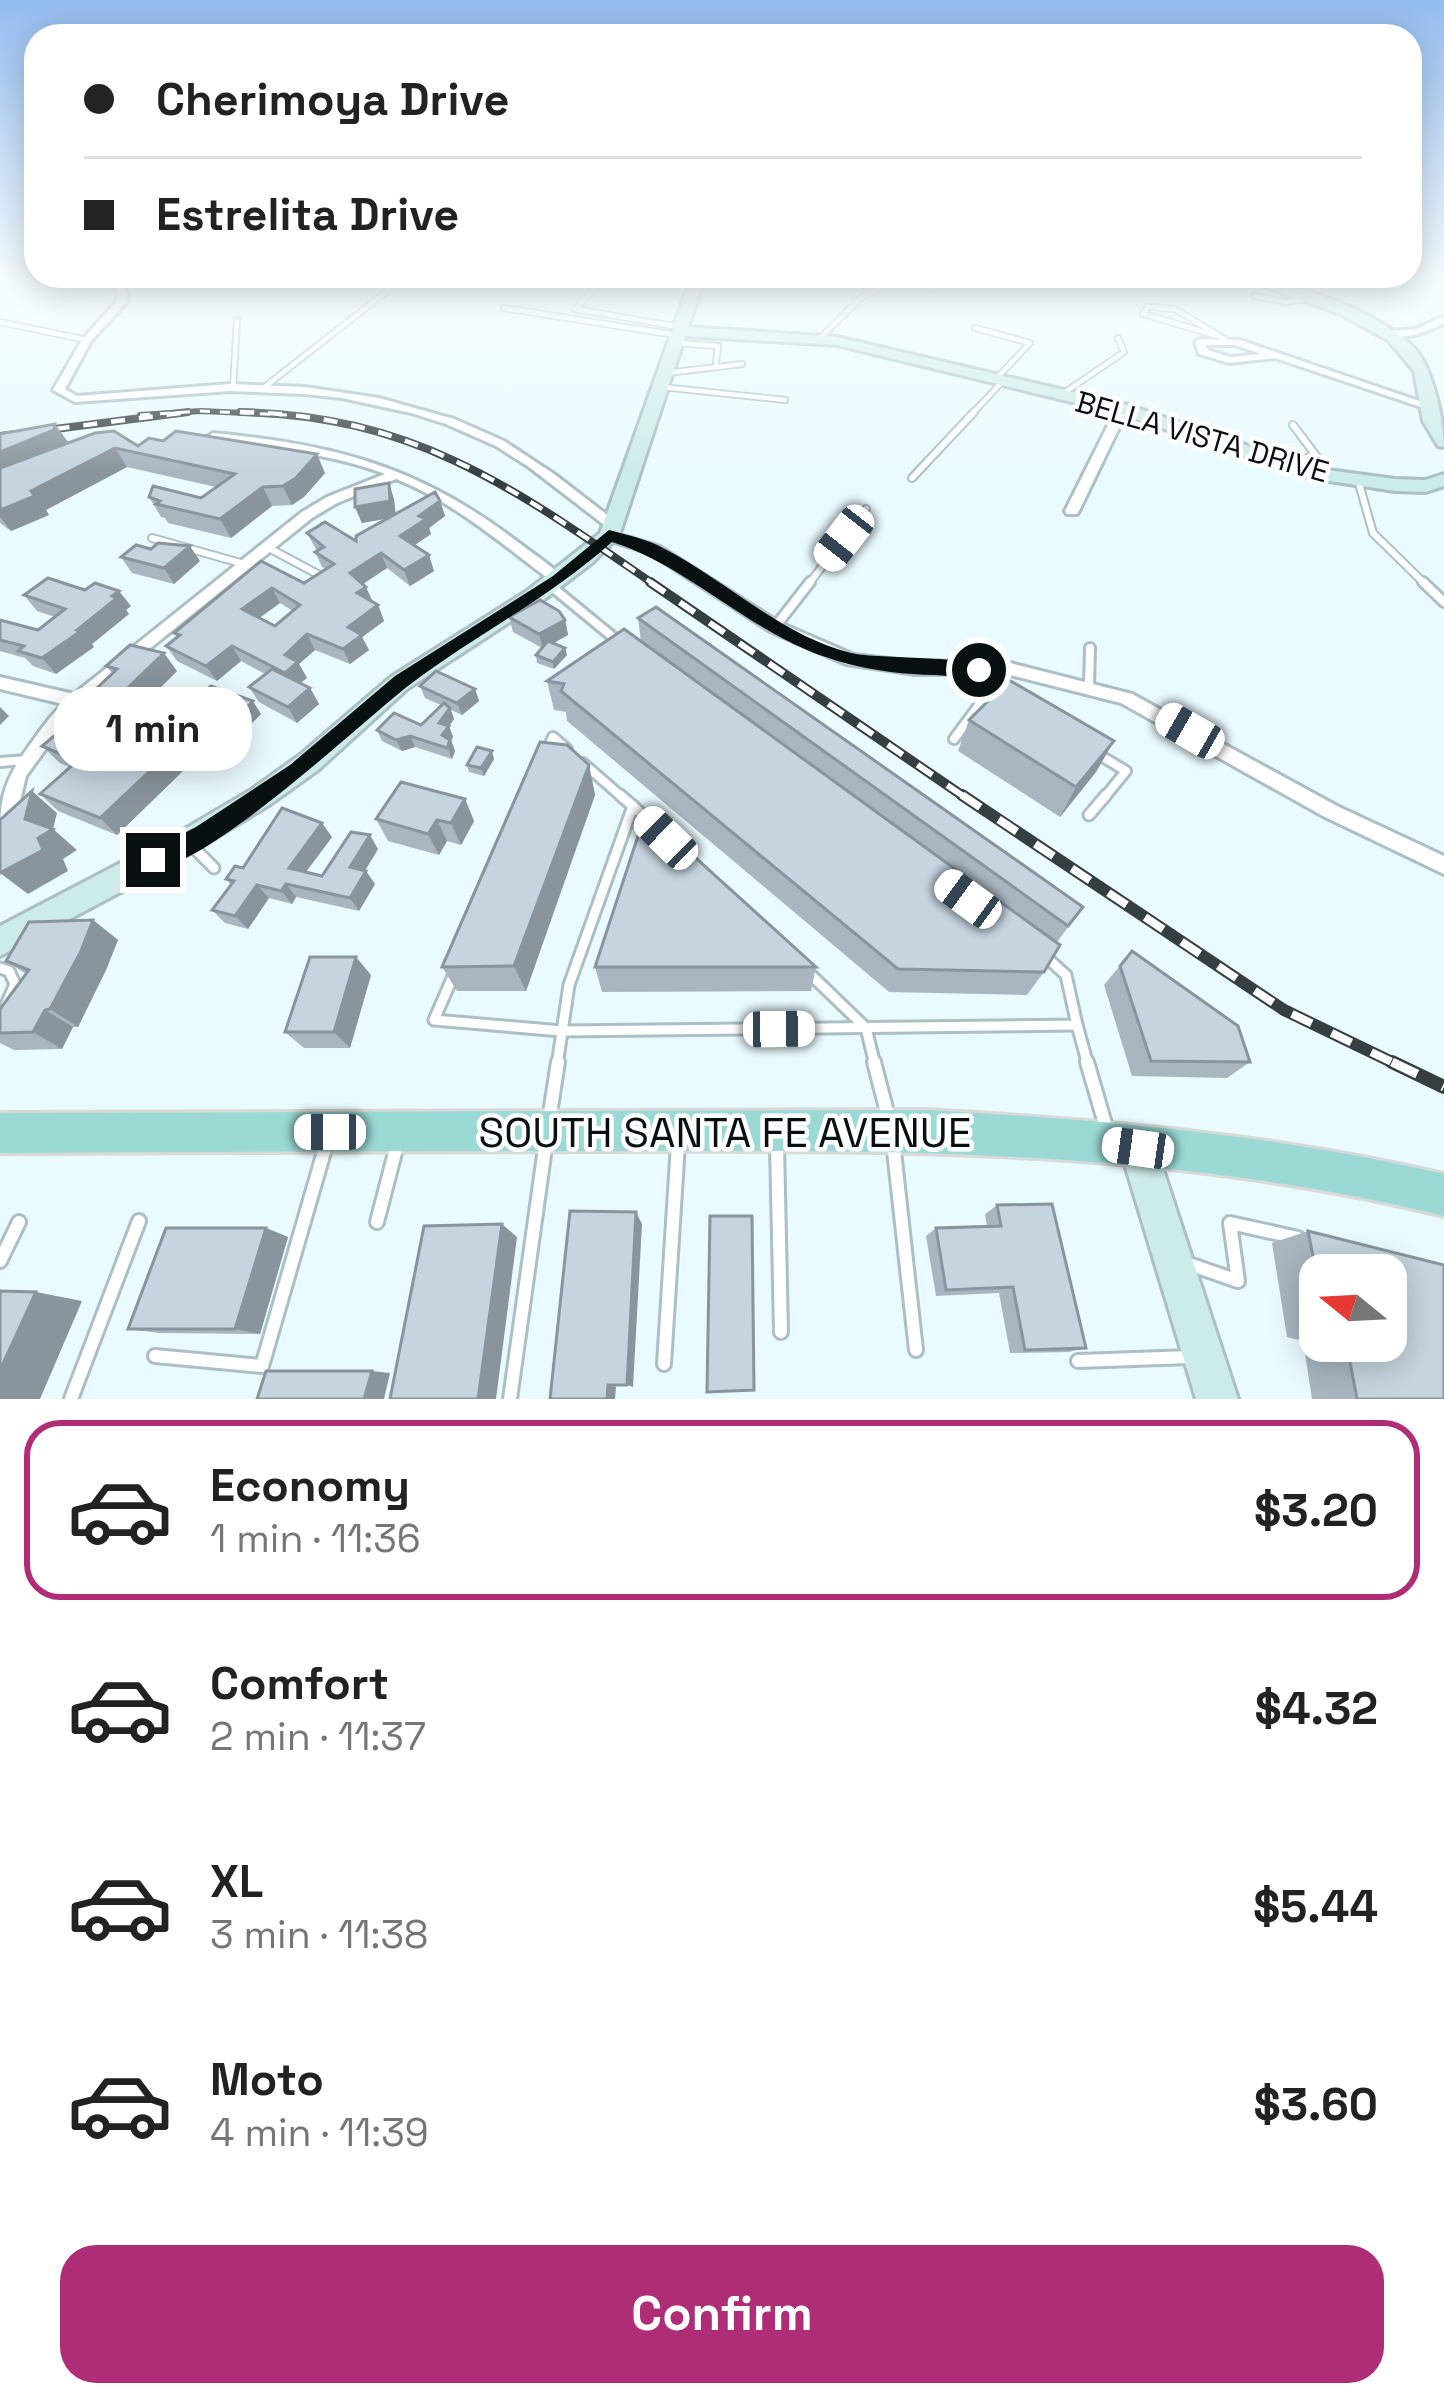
<!DOCTYPE html>
<meta charset="utf-8">
<style>
:root{--surface:#fff;--page:#f6f6f6;--text:#222;--muted:#767676;--line:#e0e0e0;--accent:#af2c76}
body{margin:0;font-family:"Space Grotesk",sans-serif;background:var(--page);color:var(--text);height:100vh;display:flex;flex-direction:column;font-size:45px;white-space:nowrap}
*{box-sizing:border-box;margin:0}
p{font-size:39px;color:var(--muted)}
.icon{flex:none;width:66px;height:66px;fill:none;stroke:currentColor;stroke-width:2;stroke-linecap:round;stroke-linejoin:round}
.map{position:relative;height:1399px;overflow:hidden}
.sheet{display:flex;flex-direction:column;background:var(--surface);flex:1}
.sheet>*{flex:none}
.banner{position:absolute;left:24px;top:24px;width:1398px;height:264px;border-radius:36px;box-shadow:0 6px 30px #0003;display:grid;align-content:center;height:264px;padding:0 60px;background:var(--surface)}
.needle{width:78px;rotate:288deg}
.fabs{position:absolute;left:1299px;top:1254px;display:grid;gap:24px}
.fabs a{display:grid;place-items:center;width:108px;height:108px;border-radius:24px;background:var(--surface);box-shadow:0 6px 30px #0003;font-size:60px}
.end{position:absolute;width:54px;height:54px;margin:-27px;border:15px solid #091012;background:#fff;box-shadow:0 0 0 6px #fff}
.from{border-radius:50%}
.bubble{position:absolute;height:84px;border-radius:36px;background:var(--surface);box-shadow:0 6px 30px #0003;font-size:39px;font-weight:800;line-height:84px;text-align:center}
.car{position:absolute;width:36px;height:72px;margin:-36px -18px;border-radius:15px;box-shadow:0 0 9px 3px #0007;background:linear-gradient(#fff 24%,#345 0 40%,#fff 0 76%,#345 0 86%,#fff 0)}
.banner b{display:flex;align-items:center;gap:42px;height:114px;font-size:45px}
.banner b+b{border-top:3px solid var(--line)}
.banner i{width:30px;height:30px;background:var(--text)}
ul{padding:21px 0 0;list-style:none}
li{display:flex;align-items:center;gap:36px;height:180px;margin:0 24px 18px;padding:0 36px;border:6px solid transparent;border-radius:36px}
li div{flex:1}
li b{display:block;font-size:45px}
li em{font-style:normal;font-weight:800}
li.active{border-color:var(--accent)}
li>.icon{width:108px;height:108px;stroke-width:1.5}
.action{display:flex;gap:24px;margin-top:auto;padding:24px 60px}
.action a{flex:1;height:138px;border-radius:36px;background:var(--accent);color:#fff;font-size:48px;font-weight:800;line-height:138px;text-align:center}
.map>svg:first-child{display:block}
.lines{fill:none;stroke-linecap:round;stroke-linejoin:round}
.lane-far4-casing{stroke:#abbfc4;stroke-width:8}
.lane-far3-casing{stroke:#abbfc4;stroke-width:10}
.lane-far2-casing{stroke:#abbfc4;stroke-width:14}
.lane-far1-casing{stroke:#abbfc4;stroke-width:15}
.lane-casing{stroke:#abbfc4;stroke-width:18}
.street-casing{stroke:#abbfc4;stroke-width:6}
.secondary-casing{stroke:#abbfc4;stroke-width:6}
.primary-casing{stroke:#d8d9d9;stroke-width:6}
.lane-far4{stroke:#fff;stroke-width:4.5}
.lane-far3{stroke:#fff;stroke-width:6}
.lane-far2{stroke:#fff;stroke-width:8}
.lane-far1{stroke:#fff;stroke-width:9}
.lane{stroke:#fff;stroke-width:12}
.street{fill:#fff;fill-rule:evenodd}
.secondary{fill:#ccece9;fill-rule:evenodd}
.primary{fill:#9ad9d4;fill-rule:evenodd}
.rail-far4-casing{stroke:#353e41;stroke-width:6}
.rail-far3-casing{stroke:#353e41;stroke-width:8}
.rail-far2-casing{stroke:#353e41;stroke-width:10}
.rail-far1-casing{stroke:#353e41;stroke-width:12}
.rail-casing{stroke:#353e41;stroke-width:14}
.rail-far4{stroke:#fff;stroke-width:3;stroke-dasharray:10;stroke-linecap:butt}
.rail-far3{stroke:#fff;stroke-width:4.5;stroke-dasharray:14;stroke-linecap:butt}
.rail-far2{stroke:#fff;stroke-width:6;stroke-dasharray:18;stroke-linecap:butt}
.rail-far1{stroke:#fff;stroke-width:8;stroke-dasharray:22;stroke-linecap:butt}
.rail{stroke:#fff;stroke-width:9;stroke-dasharray:28;stroke-linecap:butt}
.wall{fill:#a9b6c0;fill-rule:evenodd}
.shaded-wall{fill:#8a949c}
.building{fill:#c5d4df;stroke:#8a949c;stroke-width:3;fill-rule:evenodd}
.route{fill:#091012}
.labels{text-anchor:middle;stroke-width:9;stroke-linejoin:round;paint-order:stroke}
.far-street-label{font-size:30px;fill:#091012;stroke:#fff}
.near-street-label{font-size:42px;fill:#091012;stroke:#fff}
</style>
<div class="map">
<svg width="1444" height="1399" viewBox="0 0 1444 1399">
<rect width="100%" height="100%" fill="#eafbff"/>
<g class="lines">
<g class="lane-far4-casing">
<g id="lane-far4">
<polyline points="605,278 575,309 679,327"/>
<polyline points="675,278 697,283"/>
<polyline points="906,278 933,288"/>
<polyline points="699,280 720,278"/>
<polyline points="1255,296 1287,302 1304,299"/>
<polygon points="1148,307 1175,309 1221,337 1143,314"/>
<polyline points="504,308 676,335"/>
<polyline points="0,322 87,340"/>
<polyline points="975,328 1030,343 995,380"/>
<polyline points="1221,337 1225,340"/>
<polyline points="820,338 861,298 898,278"/>
<polyline points="678,343 718,346 716,363"/>
<polyline points="667,373 742,364"/>
<polyline points="662,387 785,400"/>
<polyline points="233,389 237,320"/>
<polyline points="262,389 404,278"/>
<polyline points="1061,395 1124,352 1118,338"/>
<polyline points="971,415 1001,383"/>
</g>
</g>
<g class="lane-far3-casing">
<g id="lane-far3">
<polyline points="1283,461 1317,457 1293,425"/>
<polyline points="912,478 974,412"/>
<polyline points="1358,480 1373,533 1426,585"/>
<polyline points="152,538 244,564"/>
<polyline points="267,547 323,577"/>
<polyline points="808,585 866,509"/>
</g>
</g>
<g class="lane-far2-casing">
<g id="lane-far2">
<polyline points="1423,582 1444,602"/>
<polyline points="552,587 619,642"/>
<polyline points="775,627 810,582"/>
<polyline points="1089,685 1090,648"/>
<polyline points="954,739 983,700 979,670"/>
<polyline points="547,750 553,737 567,749"/>
<polyline points="1096,753 1126,771 1104,798"/>
<polyline points="0,762 27,760"/>
<polyline points="583,763 623,798"/>
</g>
</g>
<g class="lane-far1-casing">
<g id="lane-far1">
<polyline points="633,806 675,846"/>
<polyline points="1089,815 1106,795"/>
<polyline points="189,843 214,868"/>
<polyline points="0,968 9,971 15,984 0,1019"/>
<polyline points="808,972 866,1028 875,1065"/>
<polyline points="454,974 434,1020 562,1031 1077,1025 1066,975 1046,957"/>
<polyline points="1077,1025 1088,1065"/>
<polyline points="557,1065 569,985 633,806 620,795"/>
</g>
</g>
<g class="lane-casing">
<g id="lane">
<polyline points="874,1062 888,1116"/>
<polyline points="1087,1062 1106,1127"/>
<polyline points="549,1120 558,1062"/>
<polyline points="893,1142 916,1350"/>
<polyline points="777,1144 781,1332"/>
<polyline points="377,1222 397,1145"/>
<polyline points="0,1261 19,1222"/>
<polyline points="1186,1263 1238,1281 1230,1223 1298,1238"/>
<polyline points="155,1356 262,1366 326,1145"/>
<polyline points="1078,1361 1190,1357"/>
<polyline points="664,1364 678,1144"/>
<polyline points="71,1399 139,1221"/>
<polyline points="510,1399 546,1141"/>
</g>
</g>
<g class="street-casing">
<g id="street">
<polygon points="108,278 117,278 128,293 127,302 91,341 65,389 77,396 230,384 305,387 379,398 454,419 504,441 554,474 619,524 617,527 607,527 529,467 496,446 446,424 411,413 342,398 305,394 230,391 75,402 53,390 82,340 117,301 118,293"/>
<path d="M1444 316V323C1425 333 1404 341 1383 334L1388 331 1416 329Z"/>
<path d="M1200 339 1240 340 1431 405 1421 407 1275 358 1229 363 1199 354 1195 342ZM1206 345H1235L1261 354 1230 357 1208 350Z"/>
<polygon points="1122,406 1128,409 1079,511 1077,514 1067,514 1065,511 1116,409"/>
<path d="M213 433C333 444 418 466 515 540 532 553 551 565 566 580L559 585 554 583C503 545 456 503 396 479L337 503 312 518 102 687 64 724 26 776 10 844 7 850 0 852C0 800 0 785 32 742 42 728 51 715 63 704L0 689V677L74 694 302 512 327 497 385 474C327 452 269 449 209 440L207 437Z"/>
<polygon points="609,532 660,547 780,623 854,655 915,662 1002,661 1132,694 1337,806 1444,856 1444,874 1323,816 1121,703 1002,673 915,674 846,664 770,631 650,553 604,539 602,536"/>
</g>
</g>
<g class="secondary-casing">
<g id="secondary">
<polygon points="691,278 705,278 688,327 837,337 1128,405 1313,468 1395,479 1425,480 1444,474 1444,486 1426,492 1395,491 1310,478 1117,413 837,345 685,336 619,536 593,562 542,601 407,689 318,770 269,805 160,871 0,956 0,926 178,833 251,790 300,755 391,677 527,591 600,533"/>
<path d="M1241 278C1288 278 1382 313 1415 349 1433 369 1444 421 1444 447L1438 446 1423 421 1414 371 1388 340 1340 314Z"/>
<polygon points="1138,1130 1150,1136 1156,1148 1238,1399 1196,1399 1120,1148 1126,1136"/>
</g>
</g>
<g class="primary-casing">
<path id="primary" d="M926 1110C1101 1120 1273 1134 1444 1174V1216C1177 1150 907 1150 634 1151 423 1151 211 1152 0 1153V1113Z"/>
</g>
<use href="#lane-far4" class="lane-far4"/>
<use href="#lane-far3" class="lane-far3"/>
<use href="#lane-far2" class="lane-far2"/>
<use href="#lane-far1" class="lane-far1"/>
<use href="#lane" class="lane"/>
<use href="#street" class="street"/>
<use href="#secondary" class="secondary"/>
<use href="#primary" class="primary"/>
<g class="rail-far4-casing">
<polyline id="rail-far4" points="140,415 201,411 287,415"/>
</g>
<g class="rail-far3-casing">
<g id="rail-far3">
<path d="M240 412C415 415 517 490 655 585"/>
<polyline points="0,436 188,412"/>
</g>
</g>
<g class="rail-far2-casing">
<polyline id="rail-far2" points="650,582 966,798"/>
</g>
<g class="rail-far1-casing">
<polyline id="rail-far1" points="962,795 1284,1010 1398,1065"/>
</g>
<g class="rail-casing">
<polyline id="rail" points="1392,1062 1444,1087"/>
</g>
<use href="#rail-far4" class="rail-far4"/>
<use href="#rail-far3" class="rail-far3"/>
<use href="#rail-far2" class="rail-far2"/>
<use href="#rail-far1" class="rail-far1"/>
<use href="#rail" class="rail"/>
</g>
<g class="wall">
<polygon points="0,434 68,443 138,446 325,473 304,497 292,505 272,506 231,538 168,523 165,518 161,517 149,497 201,498 216,487 127,467 46,510 49,515 11,531 0,523"/>
<path d="M394 499 395 514 440 501 445 516 429 528 431 534 414 545 434 571 410 586 387 568 363 584 372 602 378 605 384 621 362 637 369 650 350 664 315 650 299 664 307 678 300 683 310 688 319 704 297 723 259 702 249 687 265 674 241 661 217 681 177 661 166 646 177 638 174 633 261 561 304 583 326 569 322 567 315 552 317 551 307 533 356 541 388 518 362 523 355 507ZM280 603 293 611 275 626 259 618Z"/>
<polygon points="151,549 200,561 174,584 132,573 121,557"/>
<polygon points="24,595 131,606 126,610 129,614 92,644 94,647 56,674 33,666 25,658 0,651 0,620 38,630 55,617 37,611"/>
<polygon points="509,617 565,620 568,635 553,643 567,655 554,669 537,663 536,655 542,648 513,632"/>
<polygon points="638,618 1083,907 1057,942 1044,972 1027,995 889,992 567,721 566,712 554,710 547,681 641,642"/>
<polygon points="106,666 177,671 107,741 115,751 121,753 170,752 185,769 117,835 58,811 40,794 69,767 60,763 42,746 79,715 74,710 112,673"/>
<polygon points="420,686 475,689 479,701 462,715 451,710 454,719 449,726 453,737 451,740 455,751 452,759 415,747 402,751 382,741 377,730 421,725 441,705 425,698"/>
<polygon points="198,697 261,714 236,739 231,737 225,742 171,719 161,706"/>
<polygon points="969,720 1114,741 1096,772 1060,817 958,751"/>
<polygon points="494,759 484,776 469,772 467,765"/>
<polygon points="589,765 595,795 526,991 457,991 442,967"/>
<polygon points="465,799 474,821 461,845 447,841 439,855 388,841 376,819"/>
<polygon points="332,837 306,872 322,876 378,849 365,871 375,884 359,911 296,897 292,904 269,898 248,929 225,923 212,910 231,885 226,879 243,868"/>
<polygon points="93,920 118,940 106,970 78,1027 73,1027 62,1049 14,1050 0,1043 0,1009 26,974 6,961"/>
<polygon points="1132,951 1250,1062 1227,1078 1132,1076 1104,985"/>
<polygon points="595,967 816,967 811,991 602,992"/>
<polygon points="371,975 350,1048 304,1048 285,1032"/>
<polygon points="997,1205 1086,1348 1069,1352 1010,1353 999,1293 936,1296 926,1236 936,1228 987,1226 985,1214"/>
<polygon points="266,1228 288,1237 260,1334 159,1333 128,1329"/>
<path d="M1308 1231 1444 1399H1312L1303 1341 1287 1337 1272 1243ZM1320 1275 1386 1341H1320Z"/>
</g>
<g class="shaded-wall">
<polygon points="55,424 68,442 0,477 0,452"/>
<polygon points="115,448 127,467 46,510 49,515 11,531 0,517 0,510 31,491"/>
<polygon points="317,454 325,473 304,497 292,505 283,486"/>
<polygon points="389,483 394,499 396,517 362,523 355,507"/>
<polygon points="263,487 272,506 231,538 220,519"/>
<polygon points="440,501 445,516 429,528 431,534 406,551 400,536 419,516"/>
<polygon points="190,546 200,561 174,584 164,568"/>
<polygon points="381,553 387,568 357,588 350,573"/>
<polygon points="429,555 434,571 410,586 404,570"/>
<polygon points="366,587 373,602 357,593"/>
<polygon points="272,588 280,603 251,624 242,609"/>
<polygon points="119,591 131,606 126,610 129,614 92,644 94,647 56,674 42,658"/>
<polygon points="378,605 384,621 362,637 369,650 350,664 343,649 348,627"/>
<polygon points="565,620 568,635 543,649 539,634"/>
<polygon points="307,634 315,650 299,664 307,678 294,688 285,673 285,655"/>
<polygon points="232,646 241,661 217,681 206,666"/>
<polygon points="565,648 567,655 554,669 553,662"/>
<polygon points="164,653 177,671 107,741 115,750 106,758 90,741 87,727"/>
<polygon points="310,688 319,704 297,723 288,707"/>
<polygon points="475,689 479,701 462,715 457,703"/>
<polygon points="253,701 261,714 236,739 227,726"/>
<polygon points="0,707 9,716 0,725"/>
<polygon points="450,708 454,719 449,726 453,737 451,740 455,751 452,759 439,723"/>
<polygon points="221,723 231,737 225,742 216,729"/>
<polygon points="410,736 415,747 402,751 396,740"/>
<polygon points="1114,741 1096,772 1060,817 1076,787"/>
<polygon points="492,751 494,759 484,776 481,768"/>
<polygon points="170,752 185,769 117,835 100,818"/>
<polygon points="589,765 595,795 526,991 514,966"/>
<polygon points="32,791 57,813 53,829 77,850 63,859 68,871 28,894 0,873 25,819"/>
<polygon points="465,799 474,821 461,845 451,823"/>
<polygon points="437,820 447,841 439,855 428,834"/>
<polygon points="322,823 332,837 299,881 289,868"/>
<polygon points="370,835 378,849 359,880 350,867"/>
<polygon points="366,871 375,884 359,911 350,898"/>
<polygon points="286,884 296,897 292,904 281,891"/>
<polygon points="257,885 269,898 248,929 235,916"/>
<polygon points="93,920 118,940 106,970 78,1027 50,1009"/>
<polygon points="356,957 371,975 350,1048 334,1032"/>
<polygon points="45,1010 73,1027 62,1049 33,1032"/>
<polygon points="636,1212 642,1224 633,1387 627,1385"/>
<polygon points="502,1224 517,1237 496,1399 478,1399"/>
<polygon points="266,1228 288,1237 260,1334 235,1329"/>
<polygon points="36,1292 82,1301 40,1399 0,1399 0,1370"/>
<polygon points="372,1371 390,1373 384,1399 364,1399"/>
<polygon points="608,1385 616,1387 615,1399 607,1399"/>
</g>
<g class="building">
<polygon points="55,424 54,430 0,452 0,434"/>
<polygon points="114,431 138,446 149,438 163,441 176,431 317,454 296,478 283,486 263,487 220,519 156,504 160,501 149,497 153,486 201,498 235,474 115,448 31,491 35,496 0,510 0,468 95,433"/>
<polygon points="389,483 390,501 355,507 355,489"/>
<path d="M435 492 440 501 419 516 426 519 400 536 429 555 404 570 381 553 350 573 366 587 357 593 378 605 348 627 362 635 343 649 307 634 285 655 298 662 285 673 232 646 206 666 166 646 180 635 174 633 261 561 304 583 334 564 315 552 324 547 307 533 325 522 356 541V536ZM272 588 300 605 275 626 242 609Z"/>
<polygon points="158,543 190,546 164,568 121,557 136,545 151,549"/>
<polygon points="48,578 85,590 95,583 119,591 112,596 117,598 77,630 81,631 42,658 18,651 24,646 0,640 0,620 38,630 65,609 24,595"/>
<polygon points="540,600 559,611 565,620 539,634 509,617"/>
<polygon points="656,607 1083,907 1068,926 638,618"/>
<polygon points="624,629 1060,945 1044,972 898,969 561,691 564,684 547,681"/>
<polygon points="548,641 565,648 553,662 536,655"/>
<polygon points="130,645 164,653 87,727 99,732 90,741 121,753 137,739 170,752 100,818 40,794 77,761 42,746 83,712 74,710 117,669 106,666"/>
<polygon points="272,669 310,688 288,707 249,687"/>
<polygon points="436,671 475,689 457,703 420,686"/>
<polygon points="1009,680 1114,741 1076,787 969,720"/>
<polygon points="211,686 253,701 227,726 221,723 216,729 161,706 182,689 198,697"/>
<polygon points="444,703 450,708 439,723 449,726 442,735 450,740 447,748 410,736 396,740 377,730 394,713 421,725"/>
<polygon points="540,742 567,745 589,765 514,966 442,967"/>
<polygon points="477,747 492,751 481,768 467,765"/>
<polygon points="401,782 465,799 451,823 437,820 428,834 376,819"/>
<polygon points="32,791 25,819 53,829 38,838 43,850 0,873 0,820"/>
<polygon points="282,808 322,823 289,868 322,876 351,832 370,835 350,867 366,871 350,898 286,884 281,891 257,885 235,916 212,910 234,881 226,879 235,866 243,868"/>
<polygon points="638,836 677,841 816,967 595,967"/>
<polygon points="93,920 81,951 50,1009 45,1010 33,1032 0,1033 0,1009 29,970 6,961 29,922"/>
<polygon points="1132,951 1238,1026 1250,1062 1151,1061 1120,966"/>
<polygon points="310,957 356,957 334,1032 285,1032"/>
<polygon points="1052,1204 1086,1348 1025,1350 1013,1287 946,1290 936,1228 1001,1226 997,1205"/>
<polygon points="570,1211 636,1212 627,1385 608,1385 607,1399 550,1399"/>
<polygon points="710,1216 752,1216 754,1390 707,1392"/>
<polygon points="502,1224 478,1399 390,1399 424,1226"/>
<polygon points="166,1228 266,1228 235,1329 128,1329"/>
<polygon points="1308,1231 1444,1265 1444,1399 1357,1399 1346,1341 1386,1341 1386,1275 1320,1275 1320,1292"/>
<polygon points="0,1291 36,1292 0,1370"/>
<polygon points="266,1371 372,1371 364,1399 257,1399"/>
</g>
<linearGradient id="sky" x2="0" y2="1"><stop stop-color="#93bcef"/><stop offset="0.59" stop-color="#f6fdff"/><stop offset="1" stop-color="#f6fdff" stop-opacity="0"/></linearGradient>
<rect width="1444" height="474" fill="url(#sky)"/>
<path class="route" d="M609 530C627 535 647 539 663 548 726 580 780 635 851 653 881 660 972 654 988 670 976 681 952 676 935 675 875 674 818 661 766 629 714 599 669 560 612 542 547 600 476 634 408 686 366 718 193 882 145 868V853L196 827 290 765 395 676 553 576Z"/>
<g class="labels">
<g class="far-street-label">
<text transform="translate(1202 437) rotate(16)" y="10">BELLA VISTA DRIVE</text>
</g>
<g class="near-street-label">
<text x="725" y="1147">SOUTH SANTA FE AVENUE</text>
</g>
</g>
</svg>
<div class="fabs">
<a><svg class="needle" viewBox="-14 -14 28 28"><path d="M0-13l5 13h-10z" fill="#e53935"/><path d="M0 13l5-13h-10z" fill="#767676"/></svg></a>
</div>
<i class="end from" style="left:979px;top:670px"></i>
<i class="end" style="left:153px;top:860px"></i>
<div class="bubble" style="left:54px;top:687px;width:198px">1 min</div>
<i class="car" style="left:844px;top:538px;rotate:218deg"></i>
<i class="car" style="left:1190px;top:731px;rotate:300deg"></i>
<i class="car" style="left:666px;top:838px;rotate:314deg"></i>
<i class="car" style="left:968px;top:899px;rotate:306deg"></i>
<i class="car" style="left:779px;top:1029px;rotate:89deg"></i>
<i class="car" style="left:330px;top:1132px;rotate:270deg"></i>
<i class="car" style="left:1138px;top:1148px;rotate:278deg"></i>
<div class="banner">
<b><i class="from"></i>Cherimoya Drive</b>
<b><i></i>Estrelita Drive</b>
</div>
</div>
<section class="sheet">
<ul>
<li class="active"><svg class="icon" aria-label="car" viewBox="0 0 24 24"><path d="M5 17H2v-5l4-1 3-4h7l3 4 3 1v5h-3M9 17h6M6 11h13"/><circle cx="7" cy="17" r="2"/><circle cx="17" cy="17" r="2"/></svg><div><b>Economy</b><p>1 min · 11:36</p></div><em>$3.20</em></li>
<li><svg class="icon" aria-label="car" viewBox="0 0 24 24"><path d="M5 17H2v-5l4-1 3-4h7l3 4 3 1v5h-3M9 17h6M6 11h13"/><circle cx="7" cy="17" r="2"/><circle cx="17" cy="17" r="2"/></svg><div><b>Comfort</b><p>2 min · 11:37</p></div><em>$4.32</em></li>
<li><svg class="icon" aria-label="car" viewBox="0 0 24 24"><path d="M5 17H2v-5l4-1 3-4h7l3 4 3 1v5h-3M9 17h6M6 11h13"/><circle cx="7" cy="17" r="2"/><circle cx="17" cy="17" r="2"/></svg><div><b>XL</b><p>3 min · 11:38</p></div><em>$5.44</em></li>
<li><svg class="icon" aria-label="car" viewBox="0 0 24 24"><path d="M5 17H2v-5l4-1 3-4h7l3 4 3 1v5h-3M9 17h6M6 11h13"/><circle cx="7" cy="17" r="2"/><circle cx="17" cy="17" r="2"/></svg><div><b>Moto</b><p>4 min · 11:39</p></div><em>$3.60</em></li>
</ul>
<div class="action"><a>Confirm</a></div>
</section>
